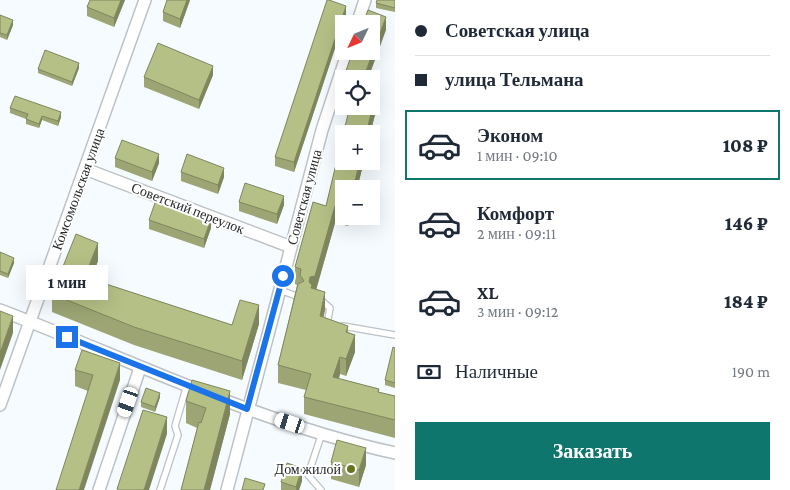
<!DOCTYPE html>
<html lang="ru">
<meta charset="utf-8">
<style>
:root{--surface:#fff;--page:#f2f2f3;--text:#1f2937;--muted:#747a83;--line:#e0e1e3;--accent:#0f766e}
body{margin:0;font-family:"Crimson Pro",serif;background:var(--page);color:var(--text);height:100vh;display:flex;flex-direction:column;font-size:19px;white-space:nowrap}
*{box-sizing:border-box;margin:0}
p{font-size:16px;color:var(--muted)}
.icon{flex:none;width:28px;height:28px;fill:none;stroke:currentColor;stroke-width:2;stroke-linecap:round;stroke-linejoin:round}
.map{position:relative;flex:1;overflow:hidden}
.drawer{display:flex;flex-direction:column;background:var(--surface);width:395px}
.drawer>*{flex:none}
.banner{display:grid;align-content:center;height:110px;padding:0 20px;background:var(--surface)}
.needle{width:32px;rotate:227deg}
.fabs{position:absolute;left:335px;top:15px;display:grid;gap:10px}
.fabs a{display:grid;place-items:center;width:45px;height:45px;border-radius:0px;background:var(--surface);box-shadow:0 5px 20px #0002;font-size:25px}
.end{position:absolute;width:22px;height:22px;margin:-11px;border:6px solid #1a73e8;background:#fff;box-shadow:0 0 0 2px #fff}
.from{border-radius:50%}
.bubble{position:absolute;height:35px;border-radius:0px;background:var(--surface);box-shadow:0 5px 20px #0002;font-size:16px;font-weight:800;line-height:35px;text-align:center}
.car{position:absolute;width:15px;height:30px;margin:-15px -8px;border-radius:6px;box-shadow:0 0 4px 1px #0007;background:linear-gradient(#fff 24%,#345 0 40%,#fff 0 76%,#345 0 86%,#fff 0)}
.banner b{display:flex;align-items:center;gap:18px;height:48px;font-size:19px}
.banner b+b{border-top:1px solid var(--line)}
.banner i{width:12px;height:12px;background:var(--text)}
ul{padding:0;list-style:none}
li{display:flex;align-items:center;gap:15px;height:70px;margin:0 10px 8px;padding:0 10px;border:2px solid transparent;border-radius:0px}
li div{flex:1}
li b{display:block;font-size:19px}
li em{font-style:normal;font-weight:800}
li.selected{border-color:var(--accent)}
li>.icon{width:45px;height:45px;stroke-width:1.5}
.pay{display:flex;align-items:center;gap:12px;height:55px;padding:0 20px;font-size:19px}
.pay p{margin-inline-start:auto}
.button{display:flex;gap:10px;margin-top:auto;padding:10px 20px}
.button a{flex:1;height:58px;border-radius:0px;background:var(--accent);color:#fff;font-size:20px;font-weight:800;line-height:58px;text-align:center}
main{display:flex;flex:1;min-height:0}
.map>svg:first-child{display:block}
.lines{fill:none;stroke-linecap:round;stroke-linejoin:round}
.lane-casing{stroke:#bcc2c6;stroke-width:8}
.street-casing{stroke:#bcc2c6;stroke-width:14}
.lane{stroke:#fff;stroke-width:5.5}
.street{stroke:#fff;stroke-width:11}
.wall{fill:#9ca573}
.shaded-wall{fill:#7f865e}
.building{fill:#b5c086;stroke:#7f865e}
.route{stroke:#1a73e8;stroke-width:6}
.poi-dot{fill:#68741e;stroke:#fff;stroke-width:2}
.labels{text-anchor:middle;stroke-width:4;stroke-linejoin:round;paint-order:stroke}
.street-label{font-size:14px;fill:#242628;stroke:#fff}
.poi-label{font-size:14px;fill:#242628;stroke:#fff;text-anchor:end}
</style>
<main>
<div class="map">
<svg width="395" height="490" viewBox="0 0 395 490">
<rect width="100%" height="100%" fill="#f5fbff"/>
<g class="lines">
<g class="lane-casing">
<g id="lane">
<polyline points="280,290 299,297"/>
<polyline points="321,300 330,308 327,324"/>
<polyline points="343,326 395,335"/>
<polyline points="160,490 178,435 175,426 187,385"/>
<polyline points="321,490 308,475 322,433"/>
</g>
</g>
<g class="street-casing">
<g id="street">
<polyline points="357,24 365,0"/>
<polyline points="85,169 291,247"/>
<path d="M0 310C131 360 258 423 395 453"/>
<polyline points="0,405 145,0"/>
<polyline points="99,490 140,368"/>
<polyline points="227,490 322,130 348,51"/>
</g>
</g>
<use href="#lane" class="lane"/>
<use href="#street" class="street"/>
</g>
<g class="wall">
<polygon points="90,0 125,0 114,27 87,16 87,7"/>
<polygon points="190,0 180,28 163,21 163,12"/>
<polygon points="395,0 395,12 376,8 376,3"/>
<polygon points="0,15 13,25 7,40 0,37"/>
<polygon points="346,15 294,172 275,166 275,157"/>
<polygon points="386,30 344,79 344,93 343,92 343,79"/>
<polygon points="79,68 72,86 38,73 38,69"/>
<polygon points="213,75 199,109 144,87 144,77"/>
<polygon points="371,92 376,94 376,111 370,134 344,134 344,161 364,161 357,189 344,189 344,216 351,216 348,226 335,223 316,289 325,292 325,310 323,317 348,326 348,332 355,335 355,352 346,376 340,374 339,379 379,389 379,392 395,396 395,438 304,414 304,397 306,390 278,383 278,365 297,285 295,284 295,267 313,202 326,206 350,106 371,106"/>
<polygon points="10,108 61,117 58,126 42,120 39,128 26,124 26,119 10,113"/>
<polygon points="115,158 159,163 152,181 115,167"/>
<polygon points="181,172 224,177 218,194 181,181"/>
<polygon points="239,202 284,205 277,224 239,211"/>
<polygon points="149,220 211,228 204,248 149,229"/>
<polygon points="0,252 14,263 8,278 0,275"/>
<polygon points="98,261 91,278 106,284 232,325 259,324 242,380 134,345 52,312 52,294"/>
<polygon points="395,348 395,388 385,385 385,380"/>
<polygon points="75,370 120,380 88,391 75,386"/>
<polygon points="160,397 155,412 141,407 141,402"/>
<polygon points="186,401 230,414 210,490 181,490 197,428 186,423"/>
<polygon points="331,462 366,465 359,487 331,479"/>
<polygon points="302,481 299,490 281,490 281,482"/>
</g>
<g class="shaded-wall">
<polygon points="121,0 125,0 114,27 114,18"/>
<polygon points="187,0 190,0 180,28 180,19"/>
<polygon points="346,6 346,15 294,172 294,162"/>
<polygon points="386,17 386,30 368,79 363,79"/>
<polygon points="13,20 13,25 7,40 7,35"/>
<polygon points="79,63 79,68 72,86 72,82"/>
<polygon points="213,66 213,75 199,109 199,100"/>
<polygon points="376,94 376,111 370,134 366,134"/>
<polygon points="61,112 61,117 58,126 58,121"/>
<polygon points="42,116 42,120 39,128 39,124"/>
<polygon points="159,154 159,163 152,181 152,172"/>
<polygon points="360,161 364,161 357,189 353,189"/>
<polygon points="224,168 224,177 218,194 218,185"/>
<polygon points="284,196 284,205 277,224 277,214"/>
<polygon points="335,206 335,223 315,294 309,282"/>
<polygon points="348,216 351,216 348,226"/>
<polygon points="211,219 211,228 204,248 204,239"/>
<polygon points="98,243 98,261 85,294 85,276"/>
<polygon points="14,258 14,263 8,278 8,274"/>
<polygon points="325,292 325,310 320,333 320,316"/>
<polygon points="259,305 259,324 242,380 242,361"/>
<polygon points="13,316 13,333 0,370 0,353"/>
<polygon points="355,335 355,352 346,376 346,359"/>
<polygon points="340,357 340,374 333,394 333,377"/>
<polygon points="120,363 120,380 84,490 79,490"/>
<polygon points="230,391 230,414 210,490 204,490"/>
<polygon points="160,393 160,397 155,412 155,407"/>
<polygon points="167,417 167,434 149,490 144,490"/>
<polygon points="366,448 366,465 359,487 359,470"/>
<polygon points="302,468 302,481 299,490 296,490 296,487"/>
</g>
<g class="building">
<polygon points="90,0 121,0 114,18 87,7"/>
<polygon points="167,0 187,0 180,19 163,12"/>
<polygon points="327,0 329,0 346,6 294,162 275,157"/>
<polygon points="377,0 395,0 395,8 376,3"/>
<polygon points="368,10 386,17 363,79 343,79 353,51 371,51 371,24 363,24"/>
<polygon points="0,15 13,20 7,35 0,33"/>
<polygon points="158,43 213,66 199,100 144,77"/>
<polygon points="45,50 79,63 72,82 38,69"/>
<polygon points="371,92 376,94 366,134 344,134 344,161 360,161 353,189 344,189 344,208 335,206 315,276 310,277 309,282 312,285 311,288 325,292 320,316 348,326 346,332 355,335 346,359 340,357 333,377 379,389 378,392 395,396 395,420 304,397 311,374 278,365 298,284 304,281 300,275 301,269 295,267 313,202 326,206 350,106 371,106"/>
<polygon points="15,96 61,112 58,121 42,116 39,124 26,119 28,114 10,108"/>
<polygon points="122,140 159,154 152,172 115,158"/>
<polygon points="187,154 224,168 218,185 181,172"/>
<polygon points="245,183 284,196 277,214 239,202"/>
<polygon points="156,200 211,219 204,239 149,220"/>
<polygon points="76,234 98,243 85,276 106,284 232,325 240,300 259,305 242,361 134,327 52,294"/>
<polygon points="0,252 14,258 8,274 0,271"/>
<polygon points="0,311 13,316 0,353"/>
<polygon points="393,347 395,348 395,383 385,380"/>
<polygon points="82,350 120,363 79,490 56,490 93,375 75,370"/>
<polygon points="192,380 230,391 204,490 181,490 199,422 201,423 206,408 186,401"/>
<polygon points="146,388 160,393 155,407 141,402"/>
<polygon points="143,410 167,417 144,490 119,490 117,489"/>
<polygon points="337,440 366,448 359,470 331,462"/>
<polygon points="287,463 302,468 296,487 281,482"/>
<polygon points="245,478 265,484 263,490 242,490"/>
</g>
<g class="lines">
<polyline class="route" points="67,337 247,409 283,276"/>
</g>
<circle class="poi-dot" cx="351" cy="469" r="5"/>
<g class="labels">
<g class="street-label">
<text transform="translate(78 189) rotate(-70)" y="5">Комсомольская улица</text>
<text transform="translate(304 197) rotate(-75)" y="5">Советская улица</text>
<text transform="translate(188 208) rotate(21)" y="5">Советский переулок</text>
</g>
<g class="poi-label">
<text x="341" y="474">Дом жилой</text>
</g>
</g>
</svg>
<div class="fabs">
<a><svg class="needle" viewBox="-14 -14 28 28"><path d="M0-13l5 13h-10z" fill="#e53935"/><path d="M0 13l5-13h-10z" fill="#747a83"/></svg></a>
<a><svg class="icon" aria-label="locate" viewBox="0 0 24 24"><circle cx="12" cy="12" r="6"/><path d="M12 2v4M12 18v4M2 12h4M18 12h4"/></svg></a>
<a>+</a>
<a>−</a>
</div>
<i class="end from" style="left:283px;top:276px"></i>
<i class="end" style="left:67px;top:337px"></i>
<div class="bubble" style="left:26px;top:265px;width:82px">1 мин</div>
<i class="car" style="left:128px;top:402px;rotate:199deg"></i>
<i class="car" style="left:290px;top:423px;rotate:288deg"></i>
</div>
<section class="drawer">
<div class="banner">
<b><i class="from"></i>Советская улица</b>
<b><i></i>улица Тельмана</b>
</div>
<ul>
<li class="selected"><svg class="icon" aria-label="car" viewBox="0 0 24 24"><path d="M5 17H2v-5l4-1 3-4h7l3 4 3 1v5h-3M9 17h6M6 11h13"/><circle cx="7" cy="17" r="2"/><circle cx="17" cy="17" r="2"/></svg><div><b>Эконом</b><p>1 мин · 09:10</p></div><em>108 ₽</em></li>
<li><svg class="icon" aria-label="car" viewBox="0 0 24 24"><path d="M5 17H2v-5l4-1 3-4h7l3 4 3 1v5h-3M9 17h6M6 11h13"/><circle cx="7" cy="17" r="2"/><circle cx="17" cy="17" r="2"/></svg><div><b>Комфорт</b><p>2 мин · 09:11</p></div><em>146 ₽</em></li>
<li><svg class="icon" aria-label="car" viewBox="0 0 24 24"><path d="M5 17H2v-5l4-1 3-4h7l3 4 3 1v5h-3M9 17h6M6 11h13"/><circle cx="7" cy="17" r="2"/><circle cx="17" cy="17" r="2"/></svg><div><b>XL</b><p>3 мин · 09:12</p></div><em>184 ₽</em></li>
</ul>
<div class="pay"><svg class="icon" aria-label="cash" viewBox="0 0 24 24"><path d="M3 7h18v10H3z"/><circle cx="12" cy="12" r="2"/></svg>Наличные<p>190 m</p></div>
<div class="button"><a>Заказать</a></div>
</section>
</main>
